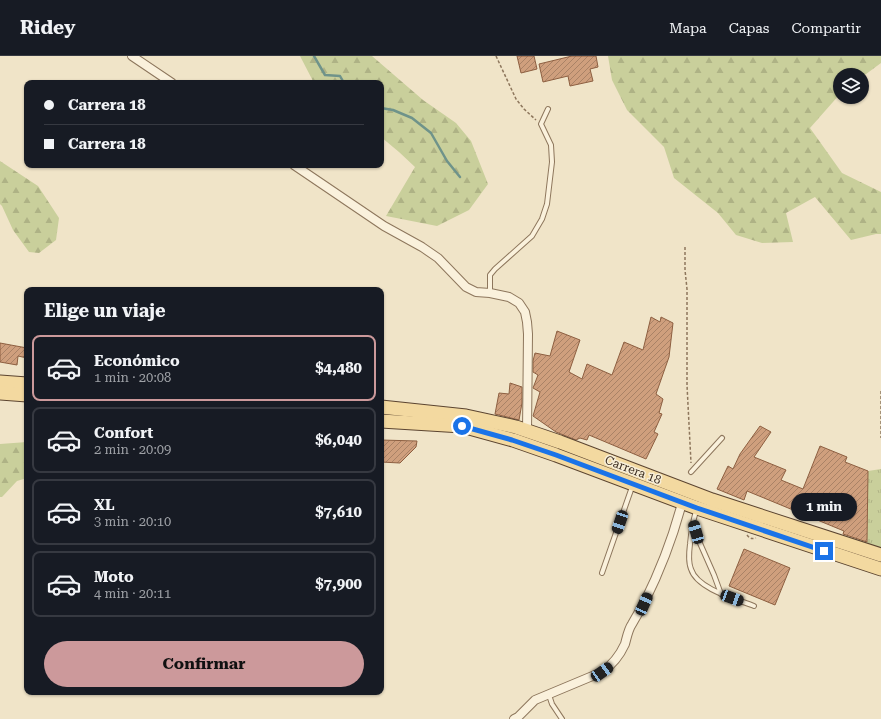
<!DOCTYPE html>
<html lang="es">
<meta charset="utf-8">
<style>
:root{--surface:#171b24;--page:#20242c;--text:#f1f3f6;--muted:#9ea1a6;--line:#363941;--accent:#cc999b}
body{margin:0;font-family:"Roboto Serif",serif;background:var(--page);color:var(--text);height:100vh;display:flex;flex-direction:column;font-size:15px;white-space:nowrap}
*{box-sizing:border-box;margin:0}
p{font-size:13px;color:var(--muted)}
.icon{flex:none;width:22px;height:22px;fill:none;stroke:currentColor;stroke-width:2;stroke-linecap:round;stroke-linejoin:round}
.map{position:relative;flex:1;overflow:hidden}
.panel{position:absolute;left:24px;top:231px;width:360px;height:408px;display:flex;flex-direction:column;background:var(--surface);border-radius:8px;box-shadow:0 1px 3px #0004}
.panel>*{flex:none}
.banner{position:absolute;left:24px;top:24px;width:360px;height:88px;border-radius:8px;box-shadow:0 1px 3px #0004;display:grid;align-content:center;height:88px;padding:0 20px;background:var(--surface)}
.tools{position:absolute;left:833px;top:12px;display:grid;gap:8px}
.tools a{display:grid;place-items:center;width:36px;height:36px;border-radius:50%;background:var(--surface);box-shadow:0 1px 3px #0004;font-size:20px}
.end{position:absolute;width:18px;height:18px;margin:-9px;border:5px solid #1a73e8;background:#fff;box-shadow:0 0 0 2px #fff}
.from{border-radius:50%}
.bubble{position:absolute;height:28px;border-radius:14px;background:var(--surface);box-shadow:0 1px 3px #0004;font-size:13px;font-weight:700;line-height:28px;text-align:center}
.car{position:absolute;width:12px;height:24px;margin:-12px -6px;border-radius:5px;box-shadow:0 0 3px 1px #0007;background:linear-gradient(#222 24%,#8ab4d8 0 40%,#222 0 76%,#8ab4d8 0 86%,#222 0)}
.banner b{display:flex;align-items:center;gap:14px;height:38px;font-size:15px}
.banner b+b{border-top:1px solid var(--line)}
.banner i{width:10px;height:10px;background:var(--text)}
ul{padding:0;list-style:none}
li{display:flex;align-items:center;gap:12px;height:66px;margin:0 8px 6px;padding:0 12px;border:2px solid var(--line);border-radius:8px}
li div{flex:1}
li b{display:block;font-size:15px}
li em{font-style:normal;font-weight:700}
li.on{border-color:var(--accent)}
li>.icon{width:36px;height:36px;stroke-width:1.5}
h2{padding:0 20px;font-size:18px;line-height:48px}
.button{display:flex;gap:8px;margin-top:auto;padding:8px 20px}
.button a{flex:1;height:46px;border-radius:24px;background:var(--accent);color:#111;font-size:16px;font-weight:700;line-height:46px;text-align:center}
header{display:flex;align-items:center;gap:24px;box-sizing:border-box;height:56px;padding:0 20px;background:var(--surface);border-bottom:1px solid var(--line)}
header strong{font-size:19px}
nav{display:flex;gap:22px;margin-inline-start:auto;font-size:14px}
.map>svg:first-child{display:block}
.grass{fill:url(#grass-tufts)}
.forest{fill:url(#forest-firs)}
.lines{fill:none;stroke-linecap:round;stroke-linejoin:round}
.stream{stroke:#6f938a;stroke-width:2.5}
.building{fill:url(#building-hatch);stroke:#8d5f41}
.lane-casing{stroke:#8d765c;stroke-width:6}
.street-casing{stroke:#8d765c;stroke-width:10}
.primary-casing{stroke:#5b4430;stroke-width:15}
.path{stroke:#8d765c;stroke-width:1.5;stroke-dasharray:3 2;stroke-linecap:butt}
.lane{stroke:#faf1dc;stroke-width:4}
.street{stroke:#faf1dc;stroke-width:8}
.primary{stroke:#f3d9a0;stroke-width:13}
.route{stroke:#1a73e8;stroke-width:5}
.labels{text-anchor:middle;stroke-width:3;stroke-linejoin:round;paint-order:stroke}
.street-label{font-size:12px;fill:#3d2e20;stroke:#f7eed8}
</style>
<header>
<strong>Ridey</strong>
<nav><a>Mapa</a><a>Capas</a><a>Compartir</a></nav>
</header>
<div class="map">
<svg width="881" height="663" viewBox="0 0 881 663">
<defs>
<pattern id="grass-tufts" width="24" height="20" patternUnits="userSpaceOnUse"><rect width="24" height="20" fill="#c9cf9b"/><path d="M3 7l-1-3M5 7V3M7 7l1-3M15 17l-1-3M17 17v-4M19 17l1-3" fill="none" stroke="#aeb285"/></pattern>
<pattern id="forest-firs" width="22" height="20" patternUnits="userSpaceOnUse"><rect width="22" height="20" fill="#c9cf9b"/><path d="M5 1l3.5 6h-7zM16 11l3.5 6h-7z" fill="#aeb285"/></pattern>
<pattern id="building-hatch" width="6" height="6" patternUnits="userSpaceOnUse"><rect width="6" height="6" fill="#cf9f7d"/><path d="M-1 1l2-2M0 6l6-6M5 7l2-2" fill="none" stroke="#a98266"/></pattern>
</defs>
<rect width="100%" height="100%" fill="#f0e4c8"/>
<polygon class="grass" points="881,413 881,493 867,488 868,415"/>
<g class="forest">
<polygon points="300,0 372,0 423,44 456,67 471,85 488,128 469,154 437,170 386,160 415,111 399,96 381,81 381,27 314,27"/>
<polygon points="608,0 881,0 881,7 862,21 862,19 840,19 840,38 810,72 842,117 881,136 881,178 876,178 851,184 815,141 786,157 793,186 762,187 736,179 718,157 674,122 664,91 627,54 612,24"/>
<polygon points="0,105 38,130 59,162 56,184 39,197 29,196 13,174 2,150 0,148"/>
<polygon points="27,386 27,422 17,425 2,441 0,441 0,388"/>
</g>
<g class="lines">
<g class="stream">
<polyline points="314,0 325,19 340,20 344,27"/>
<polyline points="381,52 393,54 412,62 431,77 447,105 460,121"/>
</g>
</g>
<g class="building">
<polygon points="517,0 534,0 537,13 521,17"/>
<polygon points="572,0 596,0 598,11 590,13 593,25 570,30 568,20 543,26 539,8"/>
<polygon points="651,261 660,266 661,261 673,267 669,301 656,338 663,343 659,357 662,358 654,376 658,378 646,403 589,379 587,384 580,382 576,384 556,376 533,360 540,336 533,332 538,319 533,316 533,305 535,297 550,300 557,275 580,284 569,316 582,323 587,308 612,319 624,286 643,294"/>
<polygon points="0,287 27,292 27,302 18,300 17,309 0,306"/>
<polygon points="510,327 522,331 522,347 519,364 495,358 499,337 509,338"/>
<polygon points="760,370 771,376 754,401 786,414 781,424 803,433 820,390 847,401 845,406 868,415 867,486 843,478 844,475 747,435 744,444 717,433 728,410 733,413 740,398"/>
<polygon points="381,384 417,385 416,391 400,407 381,406"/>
<polygon points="744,493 790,512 775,549 729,530"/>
</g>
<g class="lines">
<g class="lane-casing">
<g id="lane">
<polyline points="490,237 490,219 495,213 532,180 542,163 547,148 552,106 551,89 541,68 548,53"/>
<polyline points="691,416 722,382"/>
<path d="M696 455C693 465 691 477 690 488 689 496 688 506 691 513 697 533 736 543 754 550"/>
<polyline points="693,467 699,485 714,519 721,538"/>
<polyline points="602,517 632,431"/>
<polyline points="549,639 552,648 562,663"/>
</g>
</g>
<g class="street-casing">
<g id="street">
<polyline points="132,0 172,27"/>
<polyline points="294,109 384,170 422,191 438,202 466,231 476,236 490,237 509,241 519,247 525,256 527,266 528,278 527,375"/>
<path d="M514 663 518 661 535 644 602 616C612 609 620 599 625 588 627 581 628 574 632 568 636 561 640 554 644 547 660 515 673 481 682 447"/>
</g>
</g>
<g class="primary-casing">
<g id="primary">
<polyline points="0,326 27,328"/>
<polyline points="0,337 27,339"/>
<polyline points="381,351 466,360 516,371 560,386 712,444 881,499"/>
<polyline points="381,365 462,370 513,384 556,399 697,452 881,513"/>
</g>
</g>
<g class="path">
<polyline points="496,0 516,43 524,53 536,64"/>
<polyline points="685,191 685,214 687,233 687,329 691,407"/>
<polyline points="881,335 881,382"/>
<path d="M747 479C750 483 752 483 756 482"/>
</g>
<use href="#lane" class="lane"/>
<use href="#street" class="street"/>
<use href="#primary" class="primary"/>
</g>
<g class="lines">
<polyline class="route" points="462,370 512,384 556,399 697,452 824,495"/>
</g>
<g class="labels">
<g class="street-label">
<text transform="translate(633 414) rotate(21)" y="4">Carrera 18</text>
</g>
</g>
</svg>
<div class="tools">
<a><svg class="icon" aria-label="layers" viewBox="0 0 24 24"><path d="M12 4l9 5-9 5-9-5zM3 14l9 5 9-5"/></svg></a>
</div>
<i class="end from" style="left:462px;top:370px"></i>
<i class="end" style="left:824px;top:495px"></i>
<div class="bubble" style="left:791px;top:437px;width:66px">1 min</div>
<i class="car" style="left:620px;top:466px;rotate:199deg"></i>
<i class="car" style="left:696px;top:476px;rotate:344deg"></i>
<i class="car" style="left:732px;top:542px;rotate:110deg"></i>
<i class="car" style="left:644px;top:548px;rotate:24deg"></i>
<i class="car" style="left:602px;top:616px;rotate:55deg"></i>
<div class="banner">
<b><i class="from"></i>Carrera 18</b>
<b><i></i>Carrera 18</b>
</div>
<section class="panel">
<h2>Elige un viaje</h2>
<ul>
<li class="on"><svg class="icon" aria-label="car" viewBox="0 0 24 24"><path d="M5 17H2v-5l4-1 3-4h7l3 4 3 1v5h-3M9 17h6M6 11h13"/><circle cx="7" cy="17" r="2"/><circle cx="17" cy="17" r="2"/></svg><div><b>Económico</b><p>1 min · 20:08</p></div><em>$4,480</em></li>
<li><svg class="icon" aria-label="car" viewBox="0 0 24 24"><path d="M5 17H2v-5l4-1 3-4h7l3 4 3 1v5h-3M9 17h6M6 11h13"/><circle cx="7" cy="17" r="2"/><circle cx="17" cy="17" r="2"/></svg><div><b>Confort</b><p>2 min · 20:09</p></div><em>$6,040</em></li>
<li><svg class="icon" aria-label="car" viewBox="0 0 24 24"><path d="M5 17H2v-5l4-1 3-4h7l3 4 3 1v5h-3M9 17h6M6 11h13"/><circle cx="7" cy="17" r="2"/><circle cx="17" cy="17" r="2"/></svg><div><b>XL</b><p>3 min · 20:10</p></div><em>$7,610</em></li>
<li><svg class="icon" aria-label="car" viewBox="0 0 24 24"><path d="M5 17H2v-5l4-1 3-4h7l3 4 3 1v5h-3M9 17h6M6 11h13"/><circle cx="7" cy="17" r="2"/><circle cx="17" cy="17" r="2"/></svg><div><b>Moto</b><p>4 min · 20:11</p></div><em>$7,900</em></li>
</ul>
<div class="button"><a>Confirmar</a></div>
</section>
</div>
